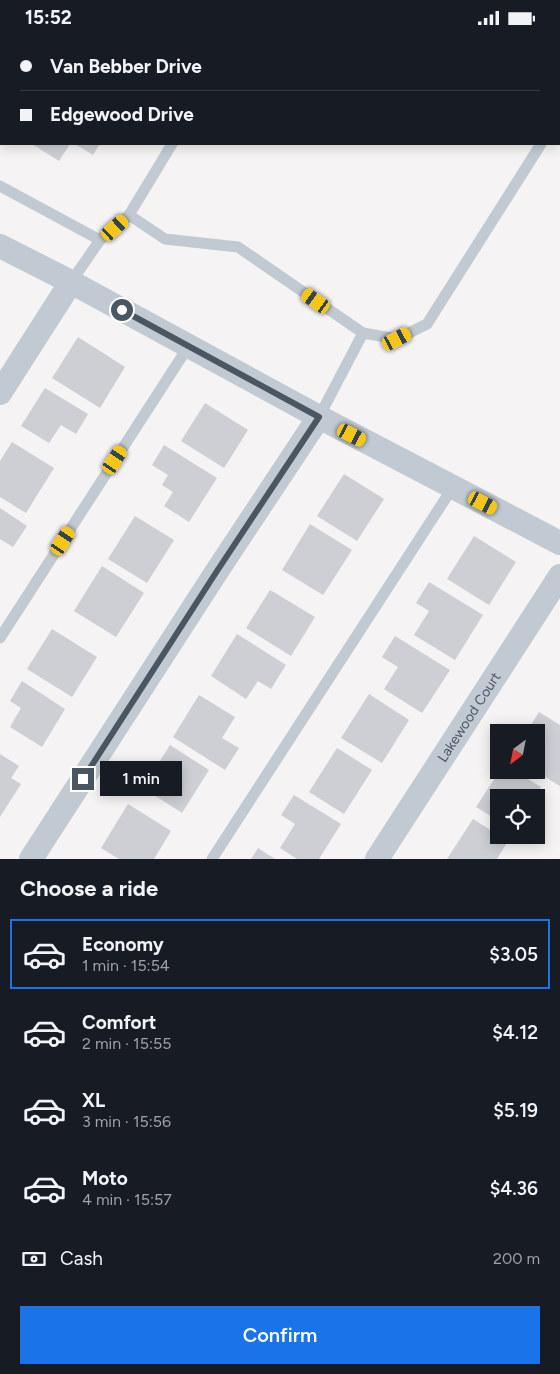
<!DOCTYPE html>
<meta charset="utf-8">
<style>
:root{--surface:#171b24;--page:#20242c;--text:#f1f3f6;--muted:#9ea1a6;--line:#363941;--accent:#1a73e8}
body{margin:0;font-family:Figtree,sans-serif;background:var(--page);color:var(--text);height:100vh;display:flex;flex-direction:column;font-size:19px;white-space:nowrap}
*{box-sizing:border-box;margin:0}
p{font-size:16px;color:var(--muted)}
.icon{flex:none;width:28px;height:28px;fill:none;stroke:currentColor;stroke-width:2;stroke-linecap:round;stroke-linejoin:round}
.map{position:relative;height:824px;overflow:hidden}
.side{display:flex;flex-direction:column;background:var(--surface);flex:1}
.side>*{flex:none}
.guide{position:absolute;left:0px;top:0px;width:560px;height:110px;box-shadow:0 2px 12px #0003;display:grid;align-content:center;height:110px;padding:0 20px;background:var(--surface)}
.needle{width:32px;rotate:212deg}
.controls{position:absolute;left:490px;top:689px;display:grid;gap:10px}
.controls a{display:grid;place-items:center;width:55px;height:55px;border-radius:0px;background:var(--surface);box-shadow:0 2px 12px #0003;font-size:25px}
.end{position:absolute;width:22px;height:22px;margin:-11px;border:6px solid #4a5661;background:#fff;box-shadow:0 0 0 2px #fff}
.from{border-radius:50%}
.bubble{position:absolute;height:35px;border-radius:0px;background:var(--surface);box-shadow:0 2px 12px #0003;font-size:16px;font-weight:600;line-height:35px;text-align:center}
.car{position:absolute;width:15px;height:30px;margin:-15px -8px;border-radius:6px;box-shadow:0 0 4px 1px #0007;background:linear-gradient(#f5c518 24%,#345 0 40%,#f5c518 0 76%,#345 0 86%,#f5c518 0)}
.guide b{display:flex;align-items:center;gap:18px;height:48px;font-size:19px}
.guide b+b{border-top:1px solid var(--line)}
.guide i{width:12px;height:12px;background:var(--text)}
ul{padding:0;list-style:none}
li{display:flex;align-items:center;gap:15px;height:70px;margin:0 10px 8px;padding:0 10px;border:2px solid transparent;border-radius:0px}
li div{flex:1}
li b{display:block;font-size:19px}
li em{font-style:normal;font-weight:600}
li.on{border-color:var(--accent)}
li>.icon{width:45px;height:45px;stroke-width:1.5}
h2{padding:0 20px;font-size:22px;line-height:60px}
.pay{display:flex;align-items:center;gap:12px;height:55px;padding:0 20px;font-size:19px}
.pay p{margin-inline-start:auto}
.button{display:flex;gap:10px;margin-top:auto;padding:10px 20px}
.button a{flex:1;height:58px;border-radius:0px;background:var(--accent);color:#fff;font-size:20px;font-weight:600;line-height:58px;text-align:center}
.status{display:flex;justify-content:space-between;align-items:center;height:35px;padding:0 25px;background:var(--surface);direction:ltr}
.status svg{height:14px;fill:currentColor}
.map>svg:first-child{display:block}
.building{fill:#cdcfd5}
.lines{fill:none;stroke-linecap:round;stroke-linejoin:round}
.lane{stroke:#c1cad2;stroke-width:11}
.street{stroke:#c1cad2;stroke-width:24}
.secondary{stroke:#c1cbd6;stroke-width:28}
.route{stroke:#4a5661;stroke-width:6}
.labels{text-anchor:middle;stroke-width:4.5;stroke-linejoin:round;paint-order:stroke}
.street-label{font-size:14px;fill:#4a5661;stroke:#fff}
</style>
<div class="status"><b>15:52</b><svg viewBox="0 0 49 12"><path d="M0 12V9h3v3zM5 12V6h3v6zM10 12V3h3v9zM15 12V0h3v12zM26 1h20v11H26zM47 4h2v5h-2z"/></svg></div>
<div class="map">
<svg width="560" height="824" viewBox="0 0 560 824">
<rect width="100%" height="100%" fill="#f5f3f3"/>
<g class="building">
<polygon points="32,109 70,109 59,126"/>
<polygon points="75,109 100,109 93,120"/>
<polygon points="78,302 125,332 100,373 52,343"/>
<polygon points="45,353 88,379 76,399 61,390 49,408 21,391"/>
<polygon points="205,368 248,395 224,433 181,406"/>
<polygon points="12,407 54,433 26,478 0,462 0,426"/>
<polygon points="164,410 217,443 189,487 164,471 173,457 162,450 168,440 152,430"/>
<polygon points="344,439 384,464 357,506 317,481"/>
<polygon points="0,473 27,491 13,512 0,504"/>
<polygon points="135,481 174,505 147,548 108,524"/>
<polygon points="310,489 352,515 323,560 282,535"/>
<polygon points="474,501 516,527 489,570 447,544"/>
<polygon points="102,531 144,558 116,602 74,576"/>
<polygon points="429,547 483,580 455,625 414,600 429,576 416,568"/>
<polygon points="270,555 315,582 291,621 246,593"/>
<polygon points="52,594 97,622 72,662 27,634"/>
<polygon points="237,599 286,630 271,654 258,646 246,664 211,641"/>
<polygon points="395,601 450,635 422,678 384,654 398,632 382,622"/>
<polygon points="22,646 65,674 42,712 10,692 21,673 10,666"/>
<polygon points="369,659 409,685 382,728 341,703"/>
<polygon points="199,660 235,682 222,703 239,713 225,735 173,702"/>
<polygon points="539,677 560,690 560,751 534,735 536,735 536,698 526,698"/>
<polygon points="170,710 209,735 182,778 143,753"/>
<polygon points="337,713 372,735 344,779 309,757"/>
<polygon points="0,719 19,731 11,743 21,749 0,782"/>
<polygon points="500,735 513,735 541,752 534,762 499,762 499,786 476,772"/>
<polygon points="294,760 341,789 319,824 297,824 280,813 295,789 281,780"/>
<polygon points="128,769 171,796 154,824 119,824 101,813"/>
<polygon points="536,782 544,786 536,798"/>
<polygon points="473,784 508,806 497,824 447,824"/>
<polygon points="258,813 275,824 251,824"/>
</g>
<g class="lines">
<g class="lane">
<polyline points="253,1 255,0"/>
<polyline points="0,151 100,205"/>
<polyline points="129,180 165,204 238,212 363,298 319,382"/>
<polyline points="71,247 100,205 129,180 172,109"/>
<polyline points="363,298 397,304 427,289 541,109"/>
<polyline points="0,603 188,312"/>
<polyline points="212,824 453,452"/>
</g>
<g class="street">
<polyline points="0,211 71,247 319,382 560,508"/>
<polyline points="0,358 71,247"/>
<polyline points="31,824 217,536 319,382"/>
<path id="s1" d="M377 824 560 541"/>
</g>
<g class="secondary">
<polyline points="449,0 451,1"/>
<polyline points="559,71 560,72"/>
</g>
</g>
<g class="lines">
<polyline class="route" points="83,744 217,536 319,382 122,275"/>
</g>
<g class="labels">
<g class="street-label">
<text dy="5" stroke="none"><textPath href="#s1" startOffset="169">Lakewood Court</textPath></text>
</g>
</g>
</svg>
<div class="controls">
<a><svg class="needle" viewBox="-14 -14 28 28"><path d="M0-13l5 13h-10z" fill="#e53935"/><path d="M0 13l5-13h-10z" fill="#9ea1a6"/></svg></a>
<a><svg class="icon" aria-label="locate" viewBox="0 0 24 24"><circle cx="12" cy="12" r="6"/><path d="M12 2v4M12 18v4M2 12h4M18 12h4"/></svg></a>
</div>
<i class="end from" style="left:122px;top:275px"></i>
<i class="end" style="left:83px;top:744px"></i>
<div class="bubble" style="left:100px;top:726px;width:82px">1 min</div>
<i class="car" style="left:115px;top:193px;rotate:48deg"></i>
<i class="car" style="left:316px;top:266px;rotate:305deg"></i>
<i class="car" style="left:397px;top:304px;rotate:63deg"></i>
<i class="car" style="left:352px;top:400px;rotate:117deg"></i>
<i class="car" style="left:115px;top:425px;rotate:33deg"></i>
<i class="car" style="left:483px;top:468px;rotate:117deg"></i>
<i class="car" style="left:63px;top:506px;rotate:33deg"></i>
<div class="guide">
<b><i class="from"></i>Van Bebber Drive</b>
<b><i></i>Edgewood Drive</b>
</div>
</div>
<section class="side">
<h2>Choose a ride</h2>
<ul>
<li class="on"><svg class="icon" aria-label="car" viewBox="0 0 24 24"><path d="M5 17H2v-5l4-1 3-4h7l3 4 3 1v5h-3M9 17h6M6 11h13"/><circle cx="7" cy="17" r="2"/><circle cx="17" cy="17" r="2"/></svg><div><b>Economy</b><p>1 min · 15:54</p></div><em>$3.05</em></li>
<li><svg class="icon" aria-label="car" viewBox="0 0 24 24"><path d="M5 17H2v-5l4-1 3-4h7l3 4 3 1v5h-3M9 17h6M6 11h13"/><circle cx="7" cy="17" r="2"/><circle cx="17" cy="17" r="2"/></svg><div><b>Comfort</b><p>2 min · 15:55</p></div><em>$4.12</em></li>
<li><svg class="icon" aria-label="car" viewBox="0 0 24 24"><path d="M5 17H2v-5l4-1 3-4h7l3 4 3 1v5h-3M9 17h6M6 11h13"/><circle cx="7" cy="17" r="2"/><circle cx="17" cy="17" r="2"/></svg><div><b>XL</b><p>3 min · 15:56</p></div><em>$5.19</em></li>
<li><svg class="icon" aria-label="car" viewBox="0 0 24 24"><path d="M5 17H2v-5l4-1 3-4h7l3 4 3 1v5h-3M9 17h6M6 11h13"/><circle cx="7" cy="17" r="2"/><circle cx="17" cy="17" r="2"/></svg><div><b>Moto</b><p>4 min · 15:57</p></div><em>$4.36</em></li>
</ul>
<div class="pay"><svg class="icon" aria-label="cash" viewBox="0 0 24 24"><path d="M3 7h18v10H3z"/><circle cx="12" cy="12" r="2"/></svg>Cash<p>200 m</p></div>
<div class="button"><a>Confirm</a></div>
</section>
